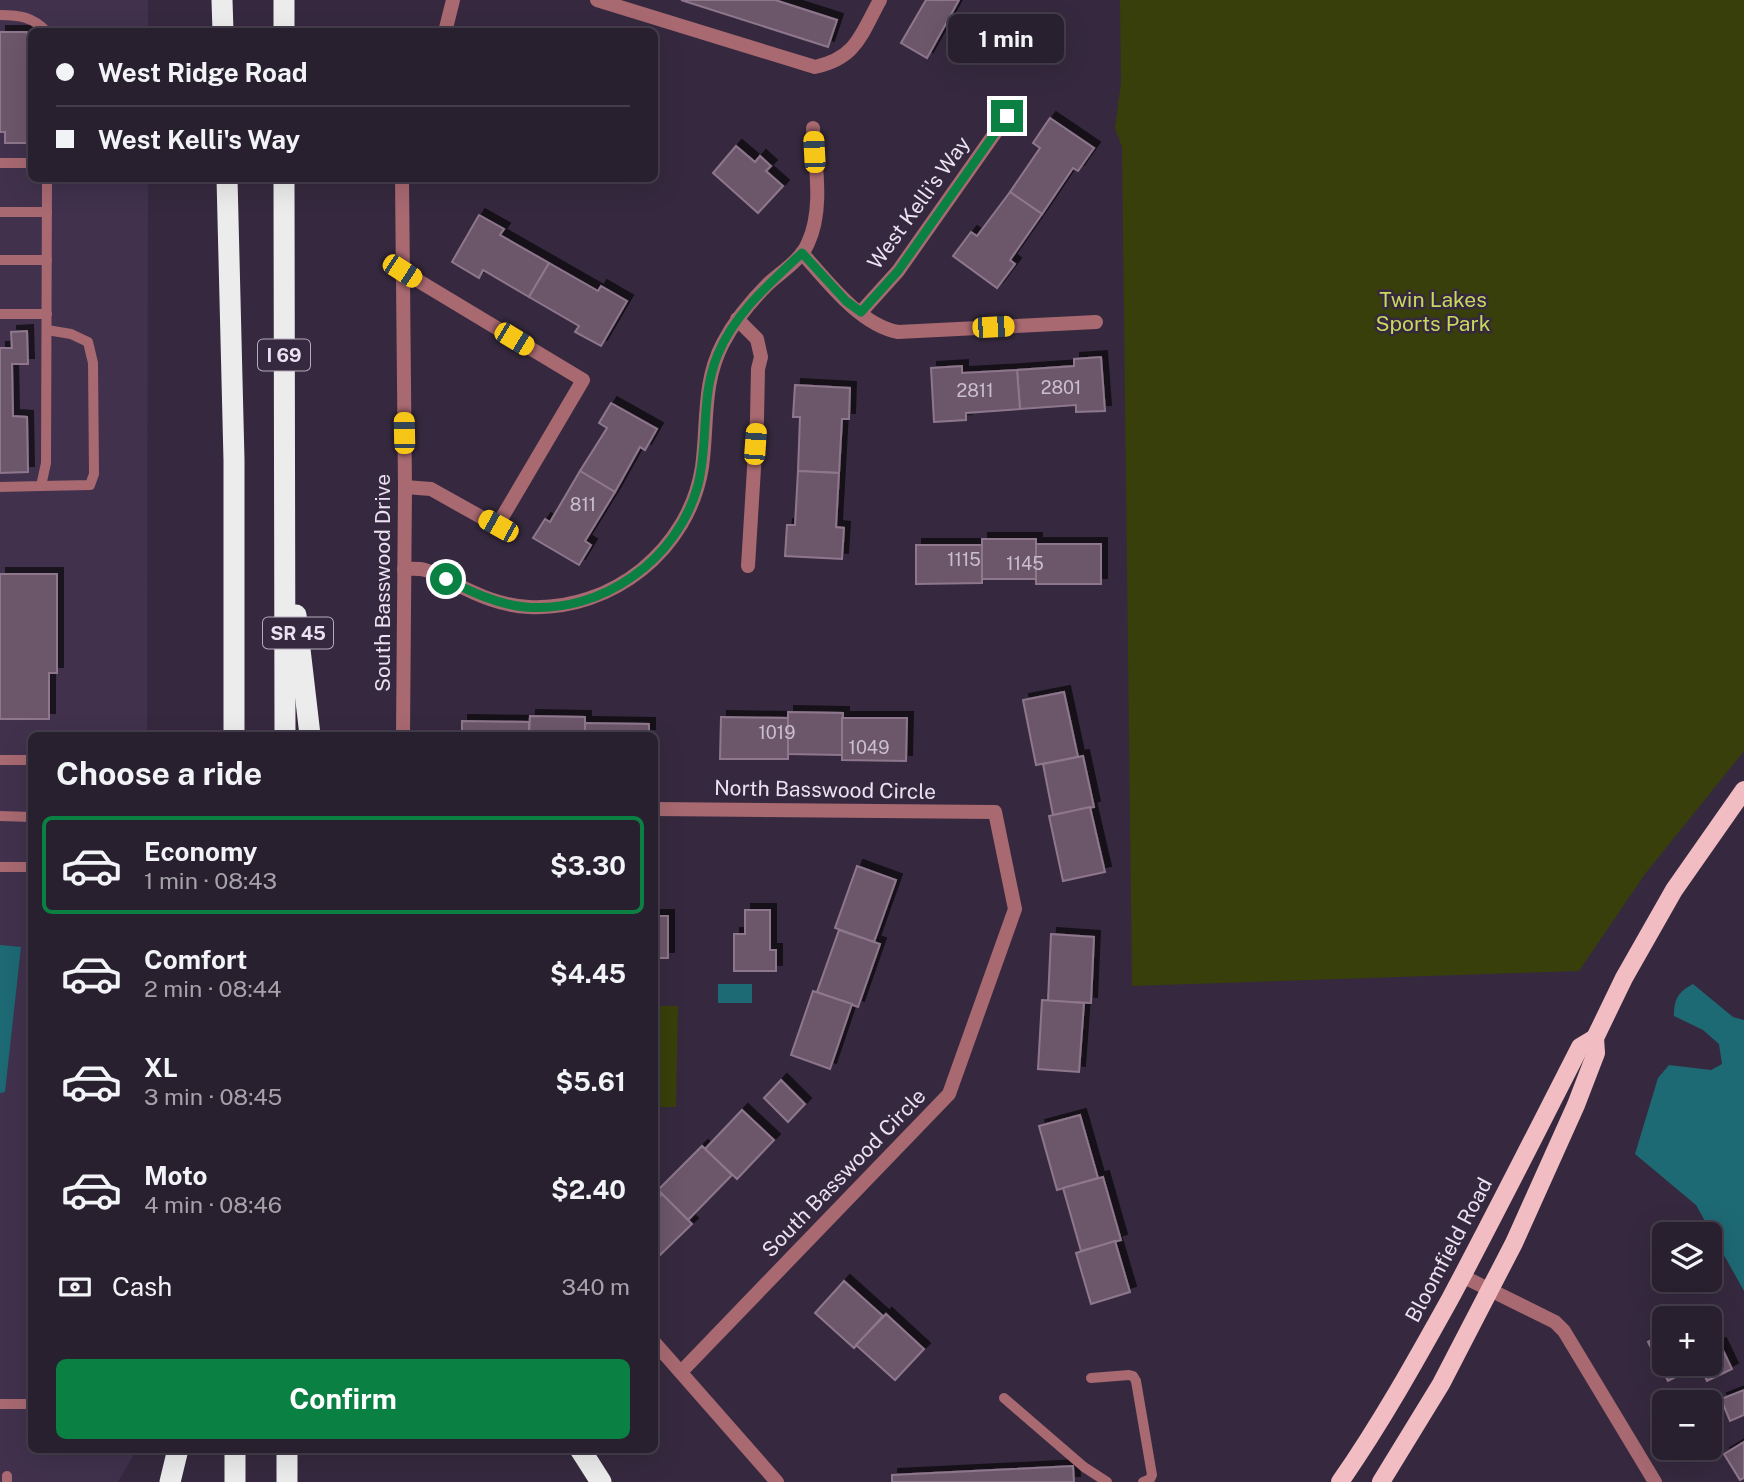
<!DOCTYPE html>
<meta charset="utf-8">
<style>
:root{--surface:#281f2f;--page:#302737;--text:#f1f3f6;--muted:#a5a2aa;--line:#443d4b;--accent:#0b8043}
body{margin:0;font-family:"Public Sans",sans-serif;background:var(--page);color:var(--text);height:100vh;display:flex;flex-direction:column;font-size:26px;white-space:nowrap}
*{box-sizing:border-box;margin:0}
p{font-size:23px;color:var(--muted)}
.icon{flex:none;width:38px;height:38px;fill:none;stroke:currentColor;stroke-width:2;stroke-linecap:round;stroke-linejoin:round}
.map{position:relative;flex:1;overflow:hidden}
.side{position:absolute;left:28px;top:732px;width:630px;height:721px;display:flex;flex-direction:column;background:var(--surface);border-radius:10px;box-shadow:0 7px 28px #0002,0 0 0 2px var(--line)}
.side>*{flex:none}
.top-card{position:absolute;left:28px;top:28px;width:630px;height:154px;border-radius:10px;box-shadow:0 7px 28px #0002,0 0 0 2px var(--line);display:grid;align-content:center;height:154px;padding:0 28px;background:var(--surface)}
.tools{position:absolute;left:1652px;top:1222px;display:grid;gap:14px}
.tools a{display:grid;place-items:center;width:70px;height:70px;border-radius:10px;background:var(--surface);box-shadow:0 7px 28px #0002,0 0 0 2px var(--line);font-size:35px}
.end{position:absolute;width:32px;height:32px;margin:-16px;border:9px solid #0b8043;background:#fff;box-shadow:0 0 0 4px #fff}
.from{border-radius:50%}
.bubble{position:absolute;height:49px;border-radius:10px;background:var(--surface);box-shadow:0 7px 28px #0002,0 0 0 2px var(--line);font-size:23px;font-weight:700;line-height:49px;text-align:center}
.car{position:absolute;width:21px;height:42px;margin:-21px -10px;border-radius:9px;box-shadow:0 0 5px 2px #0007;background:linear-gradient(#f5c518 24%,#345 0 40%,#f5c518 0 76%,#345 0 86%,#f5c518 0)}
.top-card b{display:flex;align-items:center;gap:24px;height:66px;font-size:26px}
.top-card b+b{border-top:2px solid var(--line)}
.top-card i{width:18px;height:18px;background:var(--text)}
ul{padding:0;list-style:none}
li{display:flex;align-items:center;gap:21px;height:98px;margin:0 14px 10px;padding:0 14px;border:4px solid transparent;border-radius:10px}
li div{flex:1}
li b{display:block;font-size:26px}
li em{font-style:normal;font-weight:700}
li.active{border-color:var(--accent)}
li>.icon{width:63px;height:63px;stroke-width:1.5}
h2{padding:0 28px;font-size:32px;line-height:84px}
.pay{display:flex;align-items:center;gap:18px;height:77px;padding:0 28px;font-size:26px}
.pay p{margin-inline-start:auto}
.primary-button{display:flex;gap:14px;margin-top:auto;padding:14px 28px}
.primary-button a{flex:1;height:80px;border-radius:10px;background:var(--accent);color:#fff;font-size:28px;font-weight:700;line-height:80px;text-align:center}
.map>svg:first-child{display:block}
.built{fill:#41314d}
.green{fill:#383f0b}
.water{fill:#1d6974}
.building{fill:#6c576b;stroke:#8e778c;stroke-width:2;filter:url(#shadow)}
.lines{fill:none;stroke-linecap:round;stroke-linejoin:round}
.service{stroke:#a86971;stroke-width:10}
.minor{stroke:#a86971;stroke-width:14}
.primary{stroke:#f2bdc2;stroke-width:18}
.motorway{stroke:#ececec;stroke-width:21}
.route{stroke:#0b8043;stroke-width:9}
.labels{text-anchor:middle;stroke-width:5;stroke-linejoin:round;paint-order:stroke}
.number-label{font-size:18px;fill:#cabfcf}
.shield{fill:#36293f;stroke:#b4aabb;stroke-width:2}
.shield-label{font-size:19px;font-weight:bold;fill:#eae2f0}
.street-label{font-size:21px;fill:#eae2f0;stroke:#36293f}
.park-label{font-size:21px;fill:#c6d95c;stroke:#36293f}
</style>
<div class="map">
<svg width="1744" height="1482" viewBox="0 0 1744 1482">
<defs>
<filter id="shadow"><feDropShadow dx="6" dy="-6" stdDeviation="0" flood-color="#0009"/></filter>
</defs>
<rect width="100%" height="100%" fill="#36293f"/>
<polygon class="built" points="0,0 148,0 148,31 32,32 32,178 148,179 147,735 32,735 32,1449 137,1449 118,1482 0,1482"/>
<g class="green">
<polygon points="1120,0 1744,0 1744,751 1645,874 1579,971 1132,986 1122,147 1115,128 1121,83"/>
<polygon points="655,1006 678,1006 676,1107 655,1107"/>
</g>
<g class="water">
<polygon points="0,945 21,947 5,1092 0,1093"/>
<rect x="718" y="984" width="34" height="19"/>
<path d="M1693 984 1733 1017 1744 1020V1291L1696 1205 1635 1154 1658 1078 1669 1065 1711 1070 1722 1064 1719 1044 1703 1030 1674 1016C1674 999 1678 992 1693 984Z"/>
</g>
<g class="building">
<polygon points="681,0 775,0 837,20 828,47"/>
<polygon points="926,0 959,0 927,58 901,43"/>
<polygon points="0,32 27,32 28,143 5,143 5,132 0,132"/>
<polygon points="1050,118 1094,148 1078,171 1073,168 1042,214 1010,192 1040,148 1033,143"/>
<polygon points="736,146 755,162 760,156 771,166 766,171 783,186 758,213 713,173"/>
<polygon points="1010,192 1042,214 1010,260 1015,264 997,288 953,256 971,232 977,236"/>
<polygon points="479,215 504,229 500,235 549,263 529,297 483,270 479,278 452,262"/>
<polygon points="549,263 598,291 601,286 627,301 601,346 575,332 579,326 529,297"/>
<polygon points="27,331 28,364 12,364 13,416 27,417 28,472 0,473 0,348 12,348 11,332"/>
<polygon points="1101,357 1105,411 1076,412 1076,405 1020,409 1017,370 1074,366 1074,359"/>
<polygon points="962,366 962,373 1017,370 1020,409 966,413 966,420 934,422 931,368"/>
<polygon points="795,385 850,388 849,419 842,419 839,473 798,471 800,417 793,417"/>
<polygon points="611,403 657,429 645,450 640,447 615,492 580,471 607,428 599,423"/>
<polygon points="580,471 615,492 585,541 591,545 579,565 533,538 545,519 550,522"/>
<polygon points="798,471 839,473 836,527 844,528 842,559 785,556 787,525 795,525"/>
<rect x="982" y="539" width="54" height="40"/>
<rect x="1036" y="544" width="65" height="40"/>
<polygon points="916,545 982,545 982,583 916,584"/>
<polygon points="0,574 57,574 57,673 49,673 49,719 0,719"/>
<polygon points="1064,692 1078,757 1036,765 1023,700"/>
<polygon points="788,712 843,713 842,755 788,754"/>
<polygon points="530,716 585,717 585,735 529,735"/>
<polygon points="721,717 788,718 788,759 720,759"/>
<polygon points="842,718 907,718 906,761 842,760"/>
<polygon points="462,721 529,722 529,735 462,735"/>
<polygon points="585,723 649,724 649,735 585,735"/>
<polygon points="1083,756 1094,807 1053,815 1043,764"/>
<polygon points="1090,807 1105,872 1063,881 1049,816"/>
<polygon points="857,866 896,880 874,942 835,928"/>
<polygon points="745,910 770,910 770,950 776,950 776,971 734,971 734,934 745,934"/>
<rect x="654" y="916" width="14" height="42"/>
<polygon points="839,930 880,944 858,1007 817,992"/>
<polygon points="1051,934 1094,937 1091,1003 1048,1001"/>
<polygon points="813,991 852,1004 830,1069 791,1055"/>
<polygon points="1042,1000 1084,1003 1079,1072 1038,1069"/>
<polygon points="781,1080 805,1104 788,1122 764,1098"/>
<polygon points="742,1110 774,1140 737,1179 705,1149"/>
<polygon points="1080,1115 1098,1178 1057,1190 1039,1126"/>
<polygon points="702,1146 732,1175 688,1220 658,1190"/>
<polygon points="1103,1177 1121,1240 1081,1251 1063,1188"/>
<polygon points="662,1194 692,1224 654,1261 654,1201"/>
<polygon points="1115,1241 1130,1292 1091,1304 1076,1253"/>
<polygon points="844,1281 883,1316 854,1348 815,1313"/>
<polygon points="886,1314 924,1349 895,1380 856,1345"/>
<polygon points="1664,1333 1664,1363 1693,1363 1695,1367 1668,1381 1648,1342"/>
<polygon points="1720,1344 1732,1369 1707,1381 1699,1363 1710,1363 1710,1349"/>
<polygon points="1744,1390 1744,1415 1730,1421 1721,1399"/>
<polygon points="1744,1442 1744,1478 1740,1480 1724,1454"/>
<polygon points="1073,1466 1074,1482 892,1482 892,1475"/>
</g>
<g class="lines">
<g class="service">
<path d="M0 15C20 15 33 17 47 32"/>
<polyline points="0,163 32,163"/>
<polyline points="0,212 47,212"/>
<polyline points="0,260 47,260"/>
<polyline points="0,314 47,314"/>
<polyline points="41,486 90,485 94,474 93,363 88,342 71,334 47,330"/>
<polyline points="0,487 41,486 46,463 47,178"/>
<polyline points="0,760 32,760"/>
<polyline points="0,816 32,817"/>
<polyline points="0,867 32,867"/>
<polyline points="1091,1378 1129,1375 1133,1376 1136,1381 1152,1475 1150,1479 1143,1482"/>
<polyline points="1004,1398 1084,1467 1107,1482"/>
<polyline points="0,1404 32,1404"/>
<polyline points="7,1476 7,1482"/>
</g>
<g class="minor">
<path d="M597 0 815 67C857 58 861 34 880 0"/>
<polyline points="445,32 453,0"/>
<polyline points="402,178 405,487 403,735"/>
<path d="M802 253C827 281 860 325 898 332L1096 322"/>
<polyline points="402,271 583,380 497,526 431,489 405,487"/>
<polyline points="861,312 898,271 1007,116"/>
<polyline points="737,319 757,339 761,357 758,369 757,419 748,566"/>
<path d="M404 569C410 569 418 568 425 570 435 572 445 579 454 583 477 595 502 606 529 607 612 611 689 550 702 467 708 424 702 383 723 343 734 322 751 301 768 284 781 272 801 260 808 243 824 209 815 164 813 128"/>
<polyline points="654,809 995,812 1015,909 949,1094 681,1372"/>
<polyline points="1462,1276 1555,1322 1564,1331 1655,1482"/>
<polyline points="654,1342 777,1482"/>
</g>
<g class="primary">
<path d="M1340 1482C1381 1423 1415 1362 1450 1299 1495 1215 1537 1131 1580 1047L1595 1038"/>
<polyline points="1381,1482 1441,1384 1514,1243 1576,1105 1596,1053 1595,1038 1624,978 1674,890 1744,790"/>
</g>
<g class="motorway">
<polyline points="222,0 223,32"/>
<polyline points="284,0 284,32"/>
<polyline points="227,178 234,460 234,735"/>
<polyline points="284,178 285,735"/>
<polyline points="296,615 310,735"/>
<polyline points="235,1449 235,1482"/>
<polyline points="287,1449 287,1482"/>
<polyline points="580,1449 601,1482"/>
<polyline points="170,1482 178,1449"/>
</g>
</g>
<g class="lines">
<path class="route" d="M446 579C471 592 497 604 525 607 602 614 678 559 698 485 709 442 700 396 718 354 735 313 770 283 802 253L846 301 861 312 898 271 1007 116"/>
</g>
<g class="labels">
<g class="number-label">
<text x="1061" y="394">2801</text>
<text x="975" y="397">2811</text>
<text x="583" y="511">811</text>
<text x="964" y="566">1115</text>
<text x="1025" y="570">1145</text>
<text x="777" y="739">1019</text>
<text x="869" y="754">1049</text>
</g>
<g class="shield">
<rect x="258" y="339.5" width="52" height="31" rx="5"/>
<rect x="263" y="617.5" width="70" height="31" rx="5"/>
</g>
<g class="shield-label">
<text x="284" y="362">I 69</text>
<text x="298" y="640">SR 45</text>
</g>
<g class="street-label">
<text transform="translate(919 203) rotate(-54)" y="7">West Kelli's Way</text>
<text transform="translate(383 583) rotate(-90)" y="7">South Basswood Drive</text>
<text transform="translate(825 790) rotate(1)" y="7">North Basswood Circle</text>
<text transform="translate(844 1173) rotate(-46)" y="7">South Basswood Circle</text>
<text transform="translate(1449 1250) rotate(-62)" y="7">Bloomfield Road</text>
</g>
<g class="park-label">
<text x="1433" y="307">Twin Lakes<tspan x="1433" dy="24">Sports Park</tspan></text>
</g>
</g>
</svg>
<div class="tools">
<a><svg class="icon" aria-label="layers" viewBox="0 0 24 24"><path d="M12 4l9 5-9 5-9-5zM3 14l9 5 9-5"/></svg></a>
<a>+</a>
<a>−</a>
</div>
<i class="end from" style="left:446px;top:579px"></i>
<i class="end" style="left:1007px;top:116px"></i>
<div class="bubble" style="left:948px;top:14px;width:116px">1 min</div>
<i class="car" style="left:814px;top:152px;rotate:357deg"></i>
<i class="car" style="left:402px;top:271px;rotate:123deg"></i>
<i class="car" style="left:993px;top:327px;rotate:87deg"></i>
<i class="car" style="left:514px;top:339px;rotate:121deg"></i>
<i class="car" style="left:404px;top:433px;rotate:359deg"></i>
<i class="car" style="left:755px;top:444px;rotate:4deg"></i>
<i class="car" style="left:498px;top:526px;rotate:299deg"></i>
<div class="top-card">
<b><i class="from"></i>West Ridge Road</b>
<b><i></i>West Kelli's Way</b>
</div>
<section class="side">
<h2>Choose a ride</h2>
<ul>
<li class="active"><svg class="icon" aria-label="car" viewBox="0 0 24 24"><path d="M5 17H2v-5l4-1 3-4h7l3 4 3 1v5h-3M9 17h6M6 11h13"/><circle cx="7" cy="17" r="2"/><circle cx="17" cy="17" r="2"/></svg><div><b>Economy</b><p>1 min · 08:43</p></div><em>$3.30</em></li>
<li><svg class="icon" aria-label="car" viewBox="0 0 24 24"><path d="M5 17H2v-5l4-1 3-4h7l3 4 3 1v5h-3M9 17h6M6 11h13"/><circle cx="7" cy="17" r="2"/><circle cx="17" cy="17" r="2"/></svg><div><b>Comfort</b><p>2 min · 08:44</p></div><em>$4.45</em></li>
<li><svg class="icon" aria-label="car" viewBox="0 0 24 24"><path d="M5 17H2v-5l4-1 3-4h7l3 4 3 1v5h-3M9 17h6M6 11h13"/><circle cx="7" cy="17" r="2"/><circle cx="17" cy="17" r="2"/></svg><div><b>XL</b><p>3 min · 08:45</p></div><em>$5.61</em></li>
<li><svg class="icon" aria-label="car" viewBox="0 0 24 24"><path d="M5 17H2v-5l4-1 3-4h7l3 4 3 1v5h-3M9 17h6M6 11h13"/><circle cx="7" cy="17" r="2"/><circle cx="17" cy="17" r="2"/></svg><div><b>Moto</b><p>4 min · 08:46</p></div><em>$2.40</em></li>
</ul>
<div class="pay"><svg class="icon" aria-label="cash" viewBox="0 0 24 24"><path d="M3 7h18v10H3z"/><circle cx="12" cy="12" r="2"/></svg>Cash<p>340 m</p></div>
<div class="primary-button"><a>Confirm</a></div>
</section>
</div>
